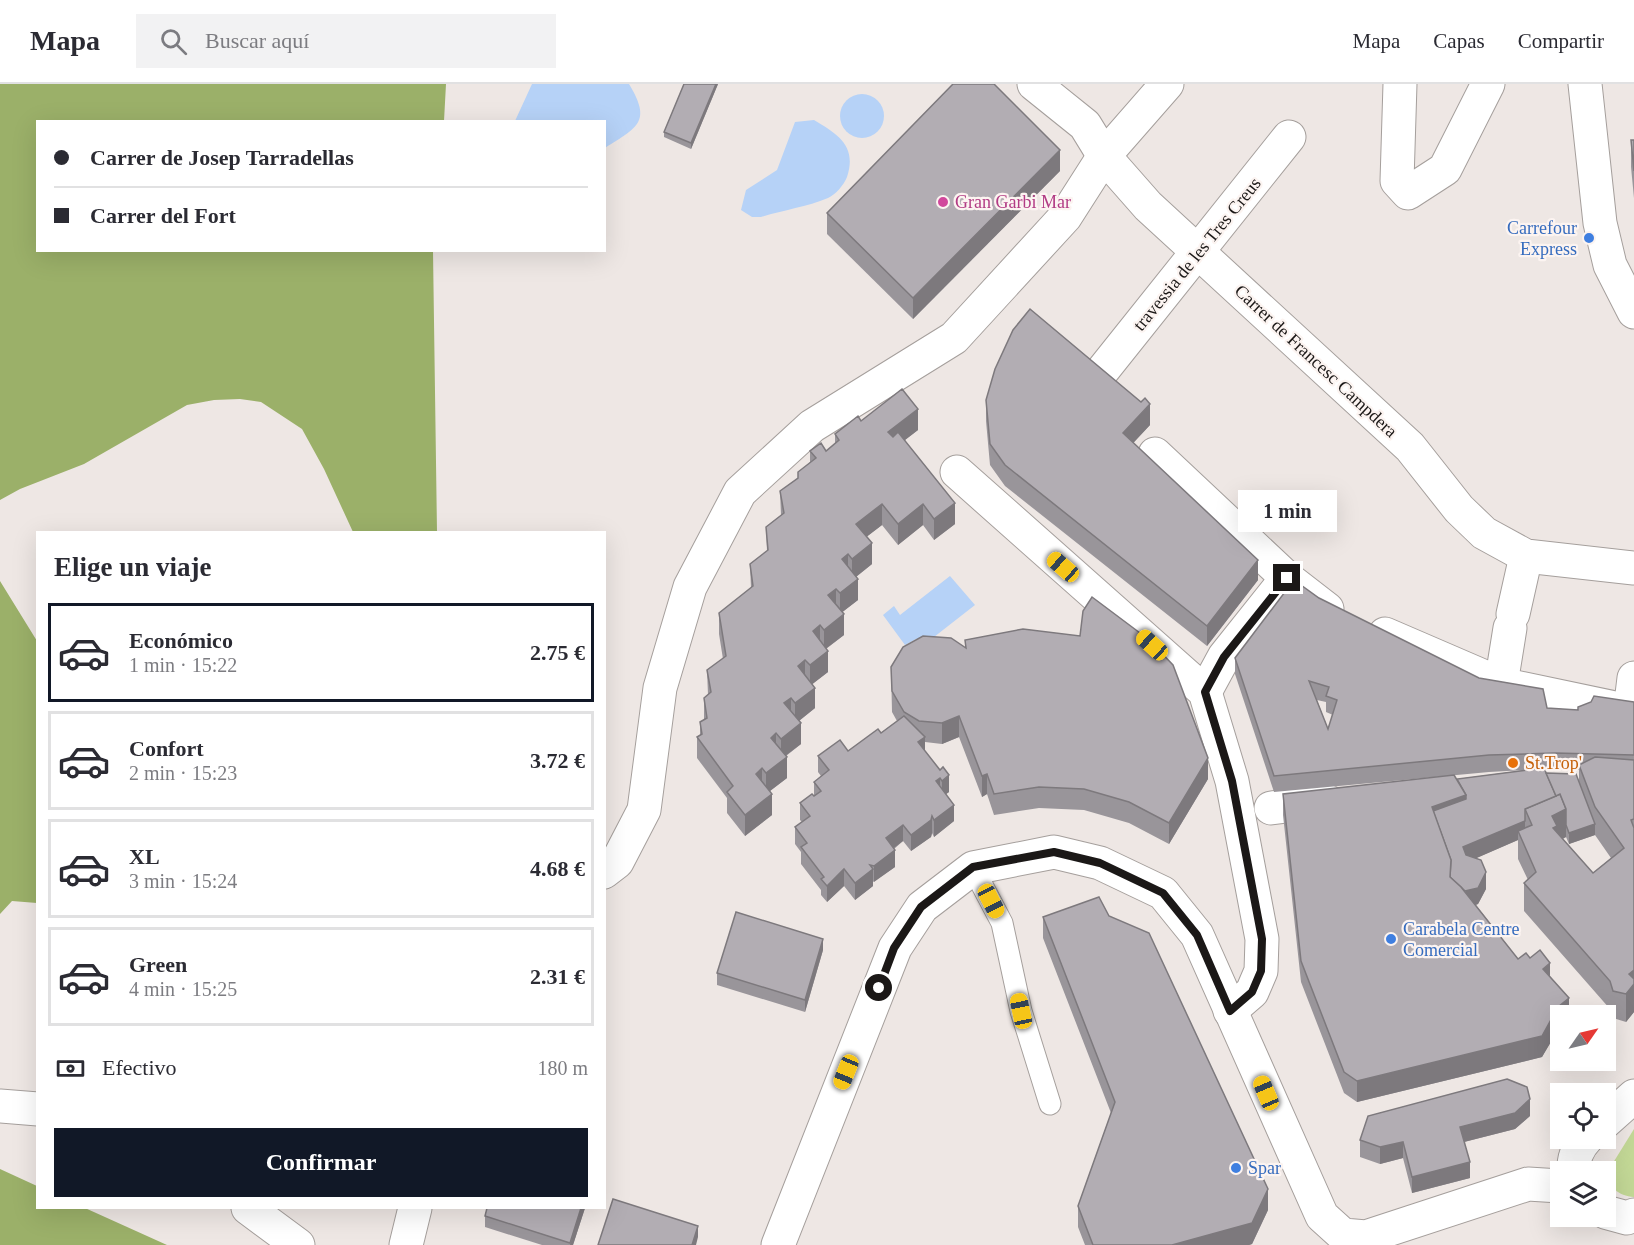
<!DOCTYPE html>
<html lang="es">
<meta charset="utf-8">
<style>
:root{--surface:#fff;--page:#f2f2f3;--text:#2b2b33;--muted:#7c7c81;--line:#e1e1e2;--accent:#111827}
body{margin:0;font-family:"Times New Roman",serif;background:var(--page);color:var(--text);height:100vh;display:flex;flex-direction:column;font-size:22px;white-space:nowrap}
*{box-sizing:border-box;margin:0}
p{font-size:20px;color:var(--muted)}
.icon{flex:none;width:33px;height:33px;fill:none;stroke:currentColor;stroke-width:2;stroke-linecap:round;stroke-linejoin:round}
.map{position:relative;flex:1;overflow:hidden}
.side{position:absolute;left:36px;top:447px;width:570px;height:678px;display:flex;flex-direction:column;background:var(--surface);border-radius:0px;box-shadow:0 6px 24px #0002}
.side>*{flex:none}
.hud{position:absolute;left:36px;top:36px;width:570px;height:132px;border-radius:0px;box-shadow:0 6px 24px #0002;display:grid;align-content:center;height:132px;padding:0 18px;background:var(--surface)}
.needle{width:39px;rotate:56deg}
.tools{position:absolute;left:1550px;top:921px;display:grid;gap:12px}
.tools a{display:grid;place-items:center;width:66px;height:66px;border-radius:0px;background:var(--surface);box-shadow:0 6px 24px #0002;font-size:30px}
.end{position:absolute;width:27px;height:27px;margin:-14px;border:8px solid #1b1817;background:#fff;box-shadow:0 0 0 3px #fff}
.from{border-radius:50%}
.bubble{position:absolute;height:42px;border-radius:0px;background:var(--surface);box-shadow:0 6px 24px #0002;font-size:20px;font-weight:800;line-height:42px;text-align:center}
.car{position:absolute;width:18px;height:36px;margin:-18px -9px;border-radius:8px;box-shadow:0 0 4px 2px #0007;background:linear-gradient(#f5c518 24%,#345 0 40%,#f5c518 0 76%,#345 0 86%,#f5c518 0)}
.hud b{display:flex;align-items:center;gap:21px;height:57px;font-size:22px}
.hud b+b{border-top:2px solid var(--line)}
.hud i{width:15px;height:15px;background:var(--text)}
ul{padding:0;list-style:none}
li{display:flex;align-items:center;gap:18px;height:99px;margin:0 12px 9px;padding:0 6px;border:3px solid var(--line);border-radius:0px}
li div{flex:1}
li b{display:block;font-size:22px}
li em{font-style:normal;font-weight:800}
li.active{border-color:var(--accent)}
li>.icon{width:54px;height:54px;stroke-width:1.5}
h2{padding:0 18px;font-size:27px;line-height:72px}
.pay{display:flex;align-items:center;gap:15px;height:66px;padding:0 18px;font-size:22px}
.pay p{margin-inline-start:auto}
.primary-button{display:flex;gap:12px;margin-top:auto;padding:12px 18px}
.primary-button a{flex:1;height:69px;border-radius:0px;background:var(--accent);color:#fff;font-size:24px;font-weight:800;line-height:69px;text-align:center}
header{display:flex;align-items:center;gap:36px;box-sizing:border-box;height:84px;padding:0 30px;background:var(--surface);border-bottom:2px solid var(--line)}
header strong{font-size:28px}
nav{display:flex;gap:33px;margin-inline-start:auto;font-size:21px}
.search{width:420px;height:54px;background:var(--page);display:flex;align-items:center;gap:15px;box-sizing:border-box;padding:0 21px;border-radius:0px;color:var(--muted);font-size:22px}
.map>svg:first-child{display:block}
.green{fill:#c3d896}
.forest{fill:#9bb069}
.water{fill:#b6d2f7}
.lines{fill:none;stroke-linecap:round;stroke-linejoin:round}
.lane-casing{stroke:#a59f9c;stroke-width:23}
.street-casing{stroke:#a59f9c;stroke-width:35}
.secondary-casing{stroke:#a59f9c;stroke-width:35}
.lane{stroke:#fff;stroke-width:21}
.street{stroke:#fff;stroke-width:33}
.secondary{stroke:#fff;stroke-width:33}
.wall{fill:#99959a;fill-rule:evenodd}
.shaded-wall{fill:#7d797d}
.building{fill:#b2adb3;stroke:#7d797d;stroke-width:1.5;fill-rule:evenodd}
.route{stroke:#1b1817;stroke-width:8}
.hotel-dot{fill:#d1479c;stroke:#fcf4f1;stroke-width:2}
.shop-dot{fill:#3f7fe0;stroke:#fcf4f1;stroke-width:2}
.food-dot{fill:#e8710a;stroke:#fcf4f1;stroke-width:2}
.labels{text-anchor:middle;stroke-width:4.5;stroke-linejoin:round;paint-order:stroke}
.hotel-label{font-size:18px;fill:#b23c85;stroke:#fcf4f1;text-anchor:start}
.shop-label{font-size:18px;fill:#366cbe;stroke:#fcf4f1;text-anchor:start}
.street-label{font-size:18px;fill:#1b1817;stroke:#fcf4f1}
.food-label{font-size:18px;fill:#c56008;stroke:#fcf4f1;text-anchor:start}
</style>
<header>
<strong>Mapa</strong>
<div class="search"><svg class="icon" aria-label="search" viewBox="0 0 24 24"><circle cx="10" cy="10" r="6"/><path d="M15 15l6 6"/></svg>Buscar aquí</div>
<nav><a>Mapa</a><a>Capas</a><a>Compartir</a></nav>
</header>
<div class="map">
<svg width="1634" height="1161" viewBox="0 0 1634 1161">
<rect width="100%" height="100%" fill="#eee7e4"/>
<path class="green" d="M1634 1045V1113C1618 1112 1608 1103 1608 1087Z"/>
<g class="forest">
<polygon points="0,0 446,0 444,37 38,38 38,166 433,167 437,448 353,448 324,385 302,345 261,318 240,315 214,316 187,321 84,380 20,405 0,416"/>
<polygon points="0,497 37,557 37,819 12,817 0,830"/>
<polygon points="0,1085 37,1102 38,1124 85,1124 167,1161 0,1161"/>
</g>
<g class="water">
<path d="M532 0H629C652 38 638 43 605 64L604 38 515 37Z"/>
<circle cx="862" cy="32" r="22"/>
<path d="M814 36C839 51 857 62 847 93 844 101 835 111 828 114 807 123 783 126 761 133H752L741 126 746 106 777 86 795 38Z"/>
<polygon points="950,492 975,521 934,553 916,555 905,561 883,531 894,522 900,531"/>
</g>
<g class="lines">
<g class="lane-casing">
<polyline id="lane" points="973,784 1002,839 1021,927 1050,1020"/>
</g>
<g class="street-casing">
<g id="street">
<polyline points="1034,0 1085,41 1104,72 1148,122 1410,363 1459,425 1484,449 1526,472 1634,484"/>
<polyline points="1400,0 1397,97 1408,109 1445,85 1488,0"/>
<polyline points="1585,0 1600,139 1610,181 1634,228"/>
<polyline points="1103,286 1289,53"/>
<polyline points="1155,370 1287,494 1327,525"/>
<polyline points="957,388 1205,608 1232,697 1262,855 1261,887 1252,908 1230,927"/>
<polyline points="1513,530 1526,472"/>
<polyline points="1385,550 1501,600 1634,628"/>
<polyline points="1501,600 1510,544"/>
<polyline points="1205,608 1224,573 1287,494"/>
<polyline points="1630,627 1634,594"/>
<polyline points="1271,724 1327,717"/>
<polyline points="604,788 617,778 644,726 660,604 690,503 740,408 812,342 954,254 1065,133 1104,72 1167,0"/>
<polyline points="0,1022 38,1025"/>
<polyline points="248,1124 298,1161"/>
<polyline points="406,1161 415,1124"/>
<polyline points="778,1161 895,864 922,823 973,784 1054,768 1100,779 1163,809 1197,851 1322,1132 1343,1151 1366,1153 1528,1100 1560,1102"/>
</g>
</g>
<g class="secondary-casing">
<g id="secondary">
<polyline points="1605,1038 1634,1012"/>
<path d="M1574 1088C1573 1074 1578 1063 1587 1054"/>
<polyline points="1605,1128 1627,1134 1634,1131"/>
</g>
</g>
<use href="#lane" class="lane"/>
<use href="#street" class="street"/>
<use href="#secondary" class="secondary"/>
</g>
<g class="wall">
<polygon points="684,0 718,0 691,65 664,53 664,48"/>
<polygon points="1631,56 1634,56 1634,114 1631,83"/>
<polygon points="1060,87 913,235 827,150 827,129"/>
<polygon points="986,316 1150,341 1133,359 1258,496 1207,562 1005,402 990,381 986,337"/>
<polygon points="861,337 918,346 905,356 955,440 934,456 923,441 898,461 882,441 866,453 872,480 856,493 858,516 842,528 844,551 826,565 828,588 812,600 815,624 799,637 801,660 786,672 787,694 770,707 772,731 745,752 727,729 727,714 697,674 697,653 700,651 700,638 704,636 704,614 708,611 707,586 723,575 719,550 719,529 751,504 750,480 767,467 766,443 781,431 780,407 798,394 810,378 810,367 826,367 835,360 835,350"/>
<path d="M1319 514 1479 594 1547 624 1578 626 1634 618V928L1626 938 1613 934 1610 925 1524 827V799L1528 796 1518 775V756L1476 774 1486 805 1478 820 1476 821 1518 875 1530 874 1550 893 1569 932 1558 944 1542 973 1357 1018 1344 1009 1301 898 1283 731V710L1457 695 1525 686 1489 688 1274 708 1235 590V574ZM1317 616 1326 618V628L1333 631 1328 645ZM1555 685 1579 686V697L1546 689 1545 686ZM1595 751 1611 774 1593 789 1563 755 1566 753 1569 760Z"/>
<polygon points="965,556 1208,695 1169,760 1129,739 1084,726 1039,724 994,731 987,710 982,713 959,653 942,660 925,658 925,667 949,708 946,710 954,737 934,753 932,749 931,753 911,767 903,757 894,765 895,783 873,798 873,802 855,816 844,802 827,818 821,811 821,806 801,780 801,768 795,760 795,743 802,738 800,736 800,719 814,712 814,698 821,692 818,688 818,672 848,667 881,649 897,637 892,628 891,583 965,563"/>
<polygon points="1043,833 1268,1126 1252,1160 1249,1161 1085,1161 1078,1143 1078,1122 1111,1029 1043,854"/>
<polygon points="823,866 805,928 717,901 717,889"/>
<polygon points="1530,1032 1515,1045 1464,1058 1470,1094 1412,1109 1403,1074 1380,1080 1360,1073 1360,1056"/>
<polygon points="585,1124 573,1161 542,1161 485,1143 485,1132"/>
</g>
<g class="shaded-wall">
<polygon points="716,0 718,0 691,65 691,59"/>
<polygon points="1060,66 1060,87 913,235 913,214"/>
<polygon points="1150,320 1150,341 1123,370 1123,349"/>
<polygon points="918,325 918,346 888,369 888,348"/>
<polygon points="955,419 955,440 934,456 934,435"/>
<polygon points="882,420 882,441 856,461 856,440"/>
<polygon points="923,420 923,441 898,461 898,440"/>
<polygon points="872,459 872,480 852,496 852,475"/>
<polygon points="848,470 848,491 842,475"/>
<polygon points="1258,476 1258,496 1207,562 1207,542"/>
<polygon points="858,495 858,516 840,530 840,509"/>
<polygon points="836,505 836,526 828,511"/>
<polygon points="844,530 844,551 824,566 824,546"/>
<polygon points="820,541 820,562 813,547"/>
<polygon points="828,567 828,588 810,602 810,581"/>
<polygon points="805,576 805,597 798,582"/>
<polygon points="815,604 815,624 795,640 795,619"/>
<polygon points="791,614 791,635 784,619"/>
<polygon points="959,632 959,653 942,660 942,639"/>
<polygon points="801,639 801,660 781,675 781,655"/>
<polygon points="776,649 776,670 771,654"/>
<polygon points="925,653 925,670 918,658"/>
<polygon points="787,673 787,694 766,710 766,689"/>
<polygon points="1208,674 1208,695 1169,760 1169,739"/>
<polygon points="762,684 762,705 756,690"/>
<polygon points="987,690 987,710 982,713 982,692"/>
<polygon points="949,691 949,708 942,713 942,697"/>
<polygon points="940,694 940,711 936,697"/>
<polygon points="772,710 772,731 745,752 745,731"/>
<polygon points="1466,711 1466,732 1437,742 1432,723"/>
<polygon points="954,721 954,737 934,753 934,736"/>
<polygon points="1566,725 1566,753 1557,757 1532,741"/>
<polygon points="932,732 932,749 931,753 911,767 911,751"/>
<polygon points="1525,737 1525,753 1518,747 1518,756 1463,780 1463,763"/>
<polygon points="1595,740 1595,751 1569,760 1569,749"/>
<polygon points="903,741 903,757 886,770 886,754"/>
<polygon points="895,766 895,783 874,798 874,782"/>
<polygon points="844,785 844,802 827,818 827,802"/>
<polygon points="873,785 873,802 855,816 855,799"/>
<polygon points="1486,788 1486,805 1478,820 1465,824 1465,808"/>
<polygon points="823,855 823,866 805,928 805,916"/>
<polygon points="1550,879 1550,900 1543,885"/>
<polygon points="1634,886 1634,928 1626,938 1626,910 1629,890"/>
<polygon points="1569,914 1569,932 1560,932 1560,943 1542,973 1357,1018 1357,997 1558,923"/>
<polygon points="1530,1015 1530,1032 1515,1045 1460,1059 1460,1043"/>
<polygon points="1403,1058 1403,1074 1380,1080 1380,1063"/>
<polygon points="1470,1078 1470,1094 1412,1109 1412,1093"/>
<polygon points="1268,1105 1268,1126 1252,1160 1249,1161 1172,1161"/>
<polygon points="581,1124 585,1124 573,1161 570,1161"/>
<polygon points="698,1142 698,1153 696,1161 692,1161"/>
</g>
<g class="building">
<polygon points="684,0 716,0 691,59 664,48"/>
<polygon points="953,0 994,0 1060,66 913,214 827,129"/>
<polygon points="1631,56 1634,56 1634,87"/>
<polygon points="1030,225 1141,318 1145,314 1150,320 1123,349 1258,476 1207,542 1005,381 990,360 986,316 995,285 1013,246"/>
<polygon points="902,305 918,325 888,348 893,353 898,348 955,419 934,435 923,420 898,440 882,420 856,440 872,459 852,475 848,470 842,475 858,495 840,509 836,505 828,511 844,530 824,546 820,541 813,547 828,567 810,581 805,576 798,582 815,604 795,619 791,614 784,619 801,639 781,655 776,649 771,654 787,673 766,689 762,684 756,690 772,710 745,731 727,708 733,702 697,653 702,650 700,638 707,634 704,614 711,608 707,586 726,572 719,529 753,502 750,480 768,466 766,443 784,429 780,407 798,394 798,388 816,374 810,367 821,359 826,367 839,356 835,350 858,332 861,337"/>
<path d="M1294 496 1319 514 1479 594 1543 605 1547 624 1578 626V623L1591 618 1594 612 1634 618V671L1555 669 1489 671 1274 692 1235 574ZM1309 597 1329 603 1326 612 1337 616 1328 645Z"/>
<polygon points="1092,513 1148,555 1173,581 1208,674 1169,739 1129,718 1084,705 1039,703 994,710 987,690 982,692 959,632 942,639 919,637 904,628 892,607 891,583 903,563 923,552 951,554 966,564 965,556 1023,545 1080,552 1083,527"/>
<polygon points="904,632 925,653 918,658 940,686 943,683 949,691 942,697 940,694 936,697 954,721 934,736 932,732 931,736 911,751 903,741 886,754 895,766 874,782 870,781 873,785 855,799 844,785 827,802 821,795 824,793 801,763 807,759 795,743 810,732 800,719 812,710 814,712 821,707 814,698 829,686 818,672 840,656 848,667 878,645 881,649"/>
<polygon points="1595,673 1634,676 1634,735 1631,736 1634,744 1634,886 1629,890 1634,895 1634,900 1626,910 1613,907 1610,897 1524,799 1536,788 1518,747 1532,741 1525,725 1560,710 1566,725 1552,732 1557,742 1553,744 1593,789 1624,764 1595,723 1579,681"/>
<polygon points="1544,684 1556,712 1525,725 1525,737 1463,763 1466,771 1481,776 1486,788 1478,804 1465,807 1461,803 1450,793 1451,776 1433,727 1466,715 1466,711 1457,695"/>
<polygon points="1546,689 1576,690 1595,740 1569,749 1566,741 1566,725 1560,710 1556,712"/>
<polygon points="1454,691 1466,711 1432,723 1451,776 1450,793 1461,803 1518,875 1526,869 1530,874 1540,866 1550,879 1543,885 1569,914 1558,923 1542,952 1357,997 1344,988 1301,877 1283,710"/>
<polygon points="1099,813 1109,832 1149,849 1268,1105 1252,1139 1172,1161 1093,1161 1078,1122 1115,1018 1043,833"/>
<polygon points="736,828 823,855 805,916 717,889"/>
<polygon points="1507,995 1527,1003 1530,1015 1515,1029 1460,1043 1470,1078 1412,1093 1403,1058 1380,1063 1360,1056 1368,1032"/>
<polygon points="613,1115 698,1142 692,1161 598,1161"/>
<polygon points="487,1124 581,1124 570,1159 485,1132"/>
</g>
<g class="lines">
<polyline class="route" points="879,904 894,864 921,823 973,783 1054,768 1100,779 1163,809 1197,851 1230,927 1252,908 1261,887 1262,855 1232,697 1205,608 1224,573 1287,494"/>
</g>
<circle class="hotel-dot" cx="943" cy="118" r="6"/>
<g class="shop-dot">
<circle cx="1589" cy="154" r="6"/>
<circle cx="1391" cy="855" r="6"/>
<circle cx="1236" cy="1084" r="6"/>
</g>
<circle class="food-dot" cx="1513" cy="679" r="6"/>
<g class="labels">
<g class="hotel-label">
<text x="955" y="124">Gran Garbi Mar</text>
</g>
<g class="shop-label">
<text x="1577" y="150" text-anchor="end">Carrefour<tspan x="1577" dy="21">Express</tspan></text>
<text x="1403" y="851">Carabela Centre<tspan x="1403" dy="21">Comercial</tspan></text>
<text x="1248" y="1090">Spar</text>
</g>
<g class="street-label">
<text transform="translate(1197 170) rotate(-51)" y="6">travessia de les Tres Creus</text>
<text transform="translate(1316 277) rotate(43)" y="6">Carrer de Francesc Campdera</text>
</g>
<g class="food-label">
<text x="1525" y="685">St.Trop'</text>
</g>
</g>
</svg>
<div class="tools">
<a><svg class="needle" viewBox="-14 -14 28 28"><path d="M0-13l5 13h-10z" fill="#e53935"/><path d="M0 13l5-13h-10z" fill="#7c7c81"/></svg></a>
<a><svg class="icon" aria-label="locate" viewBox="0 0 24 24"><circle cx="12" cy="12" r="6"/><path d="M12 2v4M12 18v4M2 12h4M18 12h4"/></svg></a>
<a><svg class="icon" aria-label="layers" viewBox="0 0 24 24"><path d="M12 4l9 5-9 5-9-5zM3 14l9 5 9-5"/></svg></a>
</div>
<i class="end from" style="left:879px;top:904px"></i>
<i class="end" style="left:1287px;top:494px"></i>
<div class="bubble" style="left:1238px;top:406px;width:99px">1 min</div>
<i class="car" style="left:1063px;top:483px;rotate:311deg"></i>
<i class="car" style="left:1152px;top:561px;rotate:312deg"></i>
<i class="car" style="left:991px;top:817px;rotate:153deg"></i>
<i class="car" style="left:1021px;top:927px;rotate:348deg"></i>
<i class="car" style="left:846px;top:988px;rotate:202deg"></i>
<i class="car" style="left:1266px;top:1009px;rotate:337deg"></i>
<div class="hud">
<b><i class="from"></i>Carrer de Josep Tarradellas</b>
<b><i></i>Carrer del Fort</b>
</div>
<section class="side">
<h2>Elige un viaje</h2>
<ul>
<li class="active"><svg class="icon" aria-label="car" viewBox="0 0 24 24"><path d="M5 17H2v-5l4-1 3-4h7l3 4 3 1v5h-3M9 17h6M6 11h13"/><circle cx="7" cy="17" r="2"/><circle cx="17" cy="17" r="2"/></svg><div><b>Económico</b><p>1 min · 15:22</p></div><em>2.75 €</em></li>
<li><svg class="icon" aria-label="car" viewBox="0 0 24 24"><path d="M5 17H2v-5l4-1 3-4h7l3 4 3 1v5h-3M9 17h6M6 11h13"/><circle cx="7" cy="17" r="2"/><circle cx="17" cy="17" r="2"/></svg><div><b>Confort</b><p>2 min · 15:23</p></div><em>3.72 €</em></li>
<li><svg class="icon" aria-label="car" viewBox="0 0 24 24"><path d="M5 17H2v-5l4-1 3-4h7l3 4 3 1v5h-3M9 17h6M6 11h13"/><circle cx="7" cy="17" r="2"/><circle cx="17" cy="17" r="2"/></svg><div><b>XL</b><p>3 min · 15:24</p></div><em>4.68 €</em></li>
<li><svg class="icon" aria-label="car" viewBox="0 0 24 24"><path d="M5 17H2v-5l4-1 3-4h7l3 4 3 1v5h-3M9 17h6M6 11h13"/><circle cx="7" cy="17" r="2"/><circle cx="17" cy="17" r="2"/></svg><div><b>Green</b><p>4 min · 15:25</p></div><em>2.31 €</em></li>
</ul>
<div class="pay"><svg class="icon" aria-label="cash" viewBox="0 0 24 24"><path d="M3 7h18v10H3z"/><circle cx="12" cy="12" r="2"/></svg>Efectivo<p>180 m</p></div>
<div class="primary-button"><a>Confirmar</a></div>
</section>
</div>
